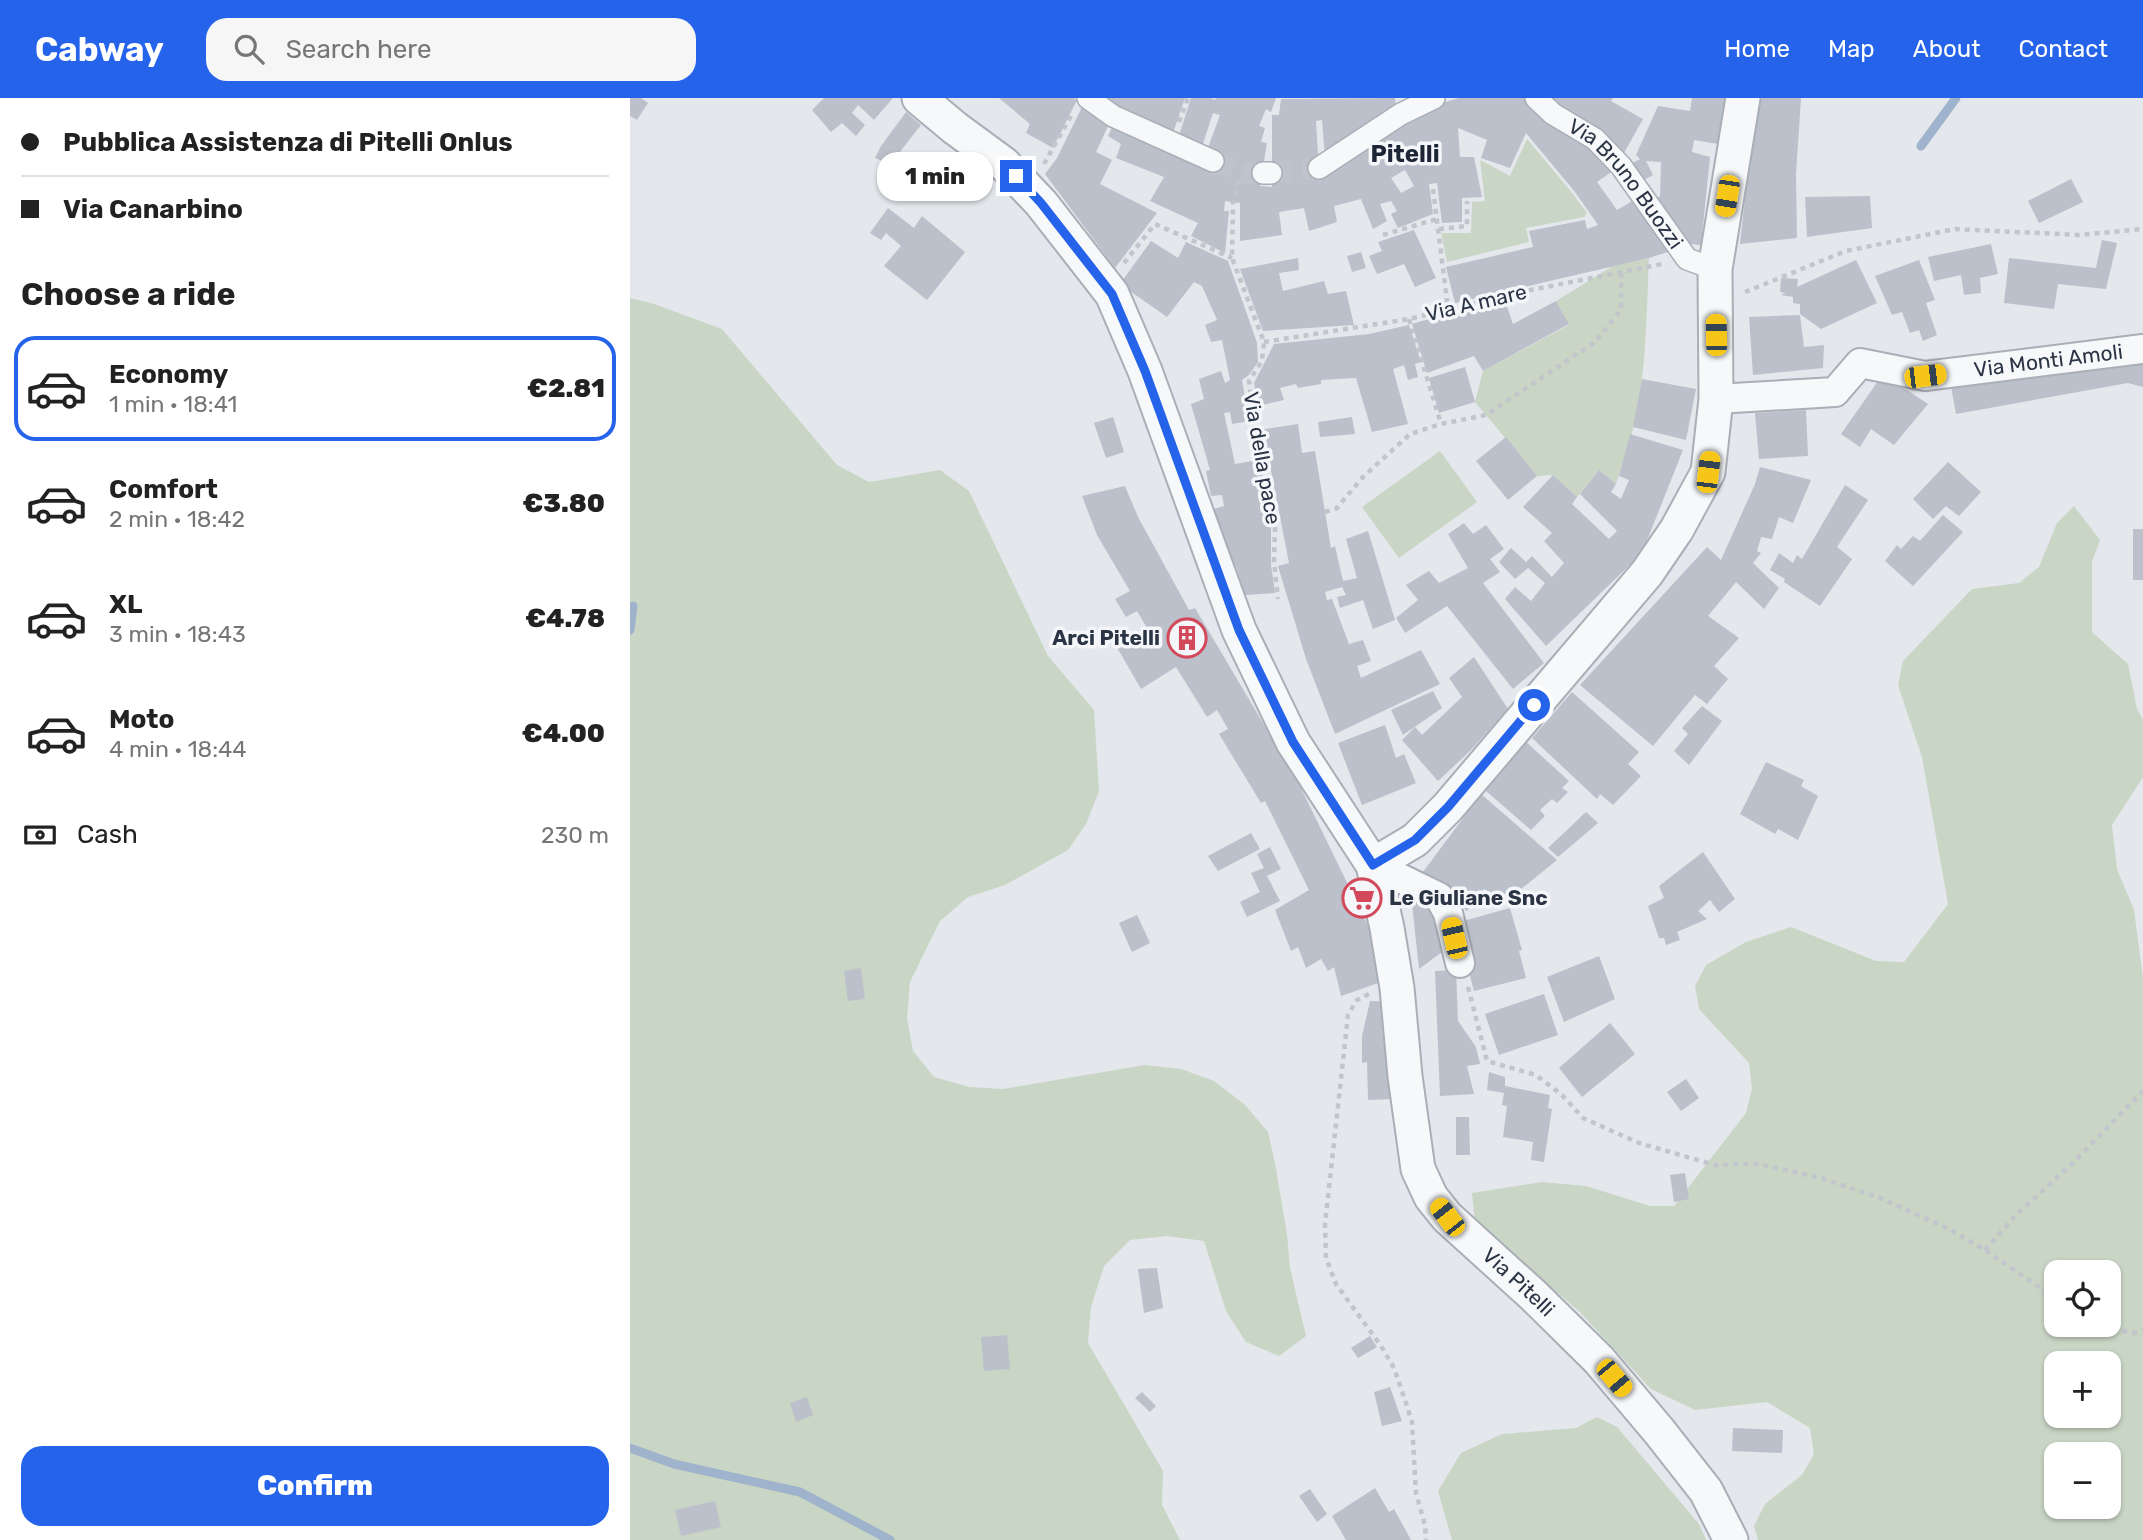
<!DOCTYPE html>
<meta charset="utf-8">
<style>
:root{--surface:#fff;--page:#f6f6f6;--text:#222;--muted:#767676;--line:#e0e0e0;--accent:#2563eb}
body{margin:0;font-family:Rubik,sans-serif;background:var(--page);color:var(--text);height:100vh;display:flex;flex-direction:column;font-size:26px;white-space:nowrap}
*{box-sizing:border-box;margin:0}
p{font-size:23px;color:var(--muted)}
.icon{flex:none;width:38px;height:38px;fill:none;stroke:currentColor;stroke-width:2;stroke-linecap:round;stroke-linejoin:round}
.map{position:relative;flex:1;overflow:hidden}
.details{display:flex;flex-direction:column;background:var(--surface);width:630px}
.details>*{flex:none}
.top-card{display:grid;align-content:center;height:154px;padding:0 21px;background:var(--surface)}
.tools{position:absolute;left:1414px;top:1162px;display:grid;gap:14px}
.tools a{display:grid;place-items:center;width:77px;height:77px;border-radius:14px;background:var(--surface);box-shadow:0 2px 5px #0004;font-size:35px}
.end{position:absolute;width:32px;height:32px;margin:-16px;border:9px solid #2563eb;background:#fff;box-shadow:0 0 0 4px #fff}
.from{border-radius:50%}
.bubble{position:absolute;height:49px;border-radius:21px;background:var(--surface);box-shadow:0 2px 5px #0004;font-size:23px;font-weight:800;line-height:49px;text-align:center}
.car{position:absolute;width:21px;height:42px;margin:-21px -10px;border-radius:9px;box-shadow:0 0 5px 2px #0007;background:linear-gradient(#f5c518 24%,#345 0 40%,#f5c518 0 76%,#345 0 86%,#f5c518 0)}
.top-card b{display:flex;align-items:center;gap:24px;height:66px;font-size:26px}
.top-card b+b{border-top:2px solid var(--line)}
.top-card i{width:18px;height:18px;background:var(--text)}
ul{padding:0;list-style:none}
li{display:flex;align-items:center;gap:21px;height:105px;margin:0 14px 10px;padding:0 7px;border:4px solid transparent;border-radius:21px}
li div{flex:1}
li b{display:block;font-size:26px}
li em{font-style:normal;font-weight:800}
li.on{border-color:var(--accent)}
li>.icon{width:63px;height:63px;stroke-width:1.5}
h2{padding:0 21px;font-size:32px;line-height:84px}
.pay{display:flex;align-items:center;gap:18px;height:77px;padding:0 21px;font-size:26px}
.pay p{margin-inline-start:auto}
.action{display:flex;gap:14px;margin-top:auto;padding:14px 21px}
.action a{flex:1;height:80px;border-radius:21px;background:var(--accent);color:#fff;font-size:28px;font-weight:800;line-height:80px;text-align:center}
header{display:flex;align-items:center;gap:42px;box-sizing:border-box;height:98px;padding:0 35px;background:var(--accent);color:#fff}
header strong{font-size:33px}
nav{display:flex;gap:38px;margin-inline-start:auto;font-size:24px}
.search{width:490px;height:63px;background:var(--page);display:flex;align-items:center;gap:18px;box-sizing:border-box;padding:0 24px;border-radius:21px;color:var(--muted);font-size:26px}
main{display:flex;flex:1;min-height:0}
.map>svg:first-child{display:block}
.green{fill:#c9d6c5;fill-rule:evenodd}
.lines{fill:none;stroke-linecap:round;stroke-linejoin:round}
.stream{stroke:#9fb4cc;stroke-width:9}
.building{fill:#bbc0ca;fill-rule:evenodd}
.pedestrian-tunnel{stroke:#bfc3cb;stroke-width:21;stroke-dasharray:21 10;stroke-linecap:butt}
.pedestrian-casing{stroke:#a9aeb7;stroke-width:24}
.minor-casing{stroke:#a9aeb7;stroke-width:32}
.tertiary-casing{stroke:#a9aeb7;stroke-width:37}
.path{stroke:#c2c5cb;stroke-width:4.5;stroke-dasharray:5 5;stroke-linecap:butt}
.pedestrian{stroke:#f7f8fa;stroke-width:21}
.minor{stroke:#f7f8fa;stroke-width:28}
.tertiary{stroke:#f7f8fa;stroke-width:33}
.route{stroke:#2563eb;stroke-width:9}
.labels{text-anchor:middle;stroke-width:7;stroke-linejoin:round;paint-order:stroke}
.street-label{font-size:21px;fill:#2b3445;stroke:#f4f6f9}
.poi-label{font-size:21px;font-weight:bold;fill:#2b3445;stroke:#f4f6f9;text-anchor:end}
.quarter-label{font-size:24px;font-weight:bold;fill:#1d2536;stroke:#f4f6f9}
</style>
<header>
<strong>Cabway</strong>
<div class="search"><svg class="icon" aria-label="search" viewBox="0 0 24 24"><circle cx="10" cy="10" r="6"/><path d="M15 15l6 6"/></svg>Search here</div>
<nav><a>Home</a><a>Map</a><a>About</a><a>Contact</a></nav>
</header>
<main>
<section class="details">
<div class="top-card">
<b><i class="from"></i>Pubblica Assistenza di Pitelli Onlus</b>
<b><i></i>Via Canarbino</b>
</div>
<h2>Choose a ride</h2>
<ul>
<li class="on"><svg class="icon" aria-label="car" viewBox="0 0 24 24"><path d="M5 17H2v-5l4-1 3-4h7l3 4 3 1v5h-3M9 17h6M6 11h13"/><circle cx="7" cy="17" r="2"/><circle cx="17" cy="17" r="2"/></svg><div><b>Economy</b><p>1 min · 18:41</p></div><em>€2.81</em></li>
<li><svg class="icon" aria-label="car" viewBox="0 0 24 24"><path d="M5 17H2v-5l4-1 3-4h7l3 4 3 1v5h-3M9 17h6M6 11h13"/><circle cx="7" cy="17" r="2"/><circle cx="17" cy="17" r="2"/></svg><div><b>Comfort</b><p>2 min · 18:42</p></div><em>€3.80</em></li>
<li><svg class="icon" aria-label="car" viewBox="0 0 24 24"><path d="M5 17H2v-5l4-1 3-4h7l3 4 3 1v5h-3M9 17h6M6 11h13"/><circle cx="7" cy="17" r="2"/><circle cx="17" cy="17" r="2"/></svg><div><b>XL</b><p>3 min · 18:43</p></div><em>€4.78</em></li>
<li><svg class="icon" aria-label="car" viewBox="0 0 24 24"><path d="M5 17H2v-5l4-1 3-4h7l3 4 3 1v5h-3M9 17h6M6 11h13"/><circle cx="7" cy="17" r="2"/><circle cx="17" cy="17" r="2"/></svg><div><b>Moto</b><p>4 min · 18:44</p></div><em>€4.00</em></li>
</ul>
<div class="pay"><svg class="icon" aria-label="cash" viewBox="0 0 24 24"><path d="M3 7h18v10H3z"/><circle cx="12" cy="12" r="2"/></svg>Cash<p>230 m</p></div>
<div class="action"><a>Confirm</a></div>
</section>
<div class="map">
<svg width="1513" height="1442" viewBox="0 0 1513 1442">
<rect width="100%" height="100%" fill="#e4e7ec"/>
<g class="green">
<polygon points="897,41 939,91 957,115 954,119 896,130 899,144 817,164 811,135 841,135 842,104 855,103 850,62 880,78"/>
<path d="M1019 160C1017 200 1017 240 1012 280 1009 315 998 352 986 386L969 372 947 399 923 377 907 378 845 304 853 273 939 227 926 203 983 168Z"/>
<polygon points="0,200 24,206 92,231 207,367 239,384 310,372 339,393 418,558 464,612 469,693 456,726 438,752 375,787 338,799 310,823 280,884 277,920 283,953 304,979 339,989 373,991 515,967 551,971 584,983 614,1006 638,1034 645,1065 657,1136 660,1170 676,1238 649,1258 616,1244 596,1213 574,1143 537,1138 500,1142 474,1168 461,1209 458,1245 533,1373 532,1407 550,1442 0,1442"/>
<polygon points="810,353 847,404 769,460 732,409"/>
<path d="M1444 408 1470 442 1462 464V534L1498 566 1507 611 1513 622V679L1482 727 1487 771 1504 812 1513 880V1442H1128L1124 1428 1135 1406 1172 1377 1184 1356 1180 1330 1137 1304 1065 1312 1021 1291 950 1214 845 1124 842 1095 912 1084 956 1088 1020 1108H1044L1116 1015 1122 991 1119 965 1069 911 1065 888 1076 867 1116 844 1161 829 1246 863 1274 864 1318 806 1292 659 1268 587 1273 563 1342 491 1389 485 1409 469 1427 425ZM1426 1174H1479V1227H1426ZM1426 1265H1479V1318H1426ZM1426 1356H1479V1409H1426Z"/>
<polygon points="967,1319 987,1329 1069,1426 1076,1442 822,1442 808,1393 831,1355 872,1336 946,1330"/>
</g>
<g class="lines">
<g class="stream">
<polyline points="1291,48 1326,0"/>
<polyline points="0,532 3,508"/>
<polyline points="0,1350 44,1366 170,1394 260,1442"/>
</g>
</g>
<g class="building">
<polygon points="0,0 11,0 18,5 7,22 0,18"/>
<polygon points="194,0 263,0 244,22 228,7 222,15 235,27 226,38 212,25 201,34 182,12"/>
<polygon points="369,0 443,0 447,2 423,50 396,35 400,26"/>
<polygon points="468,0 555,0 542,38"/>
<path d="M561 0H581L585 2 586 0H646L641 14 636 11 629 28 635 30 631 44 637 45 630 88 642 89V17H649L651 1 765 0 767 15 695 59 692 22 686 23 689 73 732 45 812 5 829 0H903L987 70 967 84 987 112 1011 98 1047 151 1019 160 825 205 816 169 903 149 899 133 955 122 957 131 968 127 945 94 896 35 880 70 851 60 857 42 828 30 830 59H844L852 99 832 100V124L812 125 807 85 799 86 803 116 768 130 761 116 767 113 761 103 750 106 757 123 743 131 731 101 704 108 707 124 679 133 674 110 649 114 652 137 610 143V105L595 103 594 113H599L595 155 561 138 568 125 520 103 534 79 486 60 491 46 478 38 485 23 576 55 590 17 583 15 571 52 548 41ZM775 72 784 88 771 95 761 80Z"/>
<polygon points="910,0 983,0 981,3 1013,21 990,62 981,50 984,45 949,29"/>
<polygon points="1062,0 1095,0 1088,46 1064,42 1062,54 1080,59 1071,147 1049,145 1018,99 1030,99 1031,64 1016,63 1023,77 1008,85 995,69 1010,61 1006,57 1028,8 1060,13"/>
<polygon points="1126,0 1171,0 1166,76 1167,140 1110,146"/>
<polygon points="452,9 480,24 466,54 482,62 470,86 527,115 485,170 415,76 427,60"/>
<polygon points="276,14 291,27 269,55 276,57 270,70 245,60 251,48"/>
<polygon points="1441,81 1453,104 1409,125 1398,103"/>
<polygon points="1240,98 1242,130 1177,139 1175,99"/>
<polygon points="258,110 284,130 292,118 335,154 297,202 254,168 271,148 256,135 251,142 240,135"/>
<polygon points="784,132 806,180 785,189 774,166 747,176 739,158 752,153 748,144"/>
<polygon points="1472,142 1487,145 1476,191 1428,186 1424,211 1374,205 1379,160 1466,170"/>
<polygon points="521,143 548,160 556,144 598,163 624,236 627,245 628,264 619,277 612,282 619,323 602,326 600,314 594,315 605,366 628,362 636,386 641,423 641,466 645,495 615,497 606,468 596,468 584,411 594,408 592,397 581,398 576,373 580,372 561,306 574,301 569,281 591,273 595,285 600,282 592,242 581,244 575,227 587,222 572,188 564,184 537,219 490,186"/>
<polygon points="1361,146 1368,176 1350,180 1351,195 1334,197 1331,177 1304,183 1298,159"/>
<polygon points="731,154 736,170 722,174 717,158"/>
<polygon points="668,160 669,172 649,175 653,193 694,183 698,196 716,193 724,227 633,233 610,171"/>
<polygon points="1226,162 1247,205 1191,231 1170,216 1170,206 1163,205 1163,199 1151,197 1155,195 1150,194 1151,180 1168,181 1167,189"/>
<polygon points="1289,162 1305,202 1296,205 1307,237 1293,243 1289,232 1280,235 1272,214 1262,217 1245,178"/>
<polygon points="875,203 883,226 926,203 939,226 853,273 844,258 797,275 782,226 827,213 829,217"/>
<polygon points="1170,217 1174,249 1194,247 1193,270 1123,277 1119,219"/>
<polygon points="779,227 791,264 785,266 788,279 778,282 774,267 763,271 778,326 742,334 726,280 691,282 691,286 668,290 666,286 650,290 654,302 628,308 624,285 644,246 739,236"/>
<polygon points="1513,256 1513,289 1498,285 1326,316 1320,283"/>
<polygon points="835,269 845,304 809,315 799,280"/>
<polygon points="1253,276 1298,306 1264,347 1241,331 1230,349 1211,336"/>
<polygon points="1012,281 1066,291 1056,342 1003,329"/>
<polygon points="1176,312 1178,358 1129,361 1125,315"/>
<polygon points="483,319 494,354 476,360 464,325"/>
<polygon points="722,319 725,336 690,339 688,324"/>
<polygon points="668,326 672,355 685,353 701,450 705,448 713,483 727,480 716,441 738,433 765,522 743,531 733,502 710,510 707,499 716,497 712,489 695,494 697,502 702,501 719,546 733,542 741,563 727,568 731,580 791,552 810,586 705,636 676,561 648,468 659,465 639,362 634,363 628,332"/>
<polygon points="1000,336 1053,352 1012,455 916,548 875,501 885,489 901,503 915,485 898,470 885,481 869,464 881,450 896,464 902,458 922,479 934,465 914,443 922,435 893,409 923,377 947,399 942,406 979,441 987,433 950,396 969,372 986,386 981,394 991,401 999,382 989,378"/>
<polygon points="876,339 907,378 878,402 846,363"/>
<polygon points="1318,364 1351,394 1329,418 1316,408 1303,421 1283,401"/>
<polygon points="1130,369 1181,382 1163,425 1149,419 1142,441 1131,439 1127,453 1131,455 1123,465 1149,490 1134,511 1106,484 1078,518 1109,540 1084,568 1098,581 1077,606 1065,597 1023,648 950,587 1077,449 1091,462 1125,386"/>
<polygon points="1215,387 1238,402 1207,449 1222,461 1190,508 1154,484 1155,481 1140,472 1149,455 1163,465 1167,457 1172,461"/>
<polygon points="495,388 508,419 559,512 565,510 669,686 742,836 754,883 711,898 704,869 698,873 691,861 676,870 668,849 661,853 645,812 679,792 635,703 631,705 589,636 598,631 587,612 577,619 546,569 511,591 485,546 516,528 507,513 496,519 485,501 500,493 467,437 452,398"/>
<polygon points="1313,417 1333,434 1283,488 1255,463 1267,447 1271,451 1283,438 1290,443"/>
<polygon points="834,425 843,436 856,427 874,451 860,461 870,474 853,485 914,565 883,591 817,508 775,535 766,520 788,502 776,487 799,473 809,485 838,470 818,436"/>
<rect x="1503" y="431" width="10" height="51"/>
<polygon points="844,559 878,611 840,653 808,683 772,642 785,629 792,637 832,599 819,580"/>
<polygon points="803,593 812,610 773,637 761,612"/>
<polygon points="942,594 1009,654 998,666 1011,678 983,707 970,696 967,701 902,640"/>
<polygon points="1072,608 1092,623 1059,667 1044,653 1058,636 1052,630"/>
<polygon points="755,627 766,660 774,656 786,685 732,707 708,645"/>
<polygon points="895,643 939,683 932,690 938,694 927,705 922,701 910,712 915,718 901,732 856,693"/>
<polygon points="1136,664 1174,682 1171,688 1188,698 1168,742 1148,731 1145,736 1110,716"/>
<polygon points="851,696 927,762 875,804 854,791 837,813 790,778"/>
<polygon points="956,714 968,725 928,759 918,750"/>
<polygon points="621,735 630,751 588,773 578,758"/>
<polygon points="640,749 651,771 637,778 650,803 617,819 610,804 630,794 621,775 634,770 627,756"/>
<polygon points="1073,754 1105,801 1089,814 1080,802 1068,813 1077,821 1047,834 1050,842 1036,847 1034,840 1029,840 1018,808 1034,800 1029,788"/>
<polygon points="808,803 812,854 789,871 782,806"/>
<polygon points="880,810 892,852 889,853 896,880 844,893 826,825"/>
<polygon points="507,817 520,845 502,854 489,825"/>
<polygon points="969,858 985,901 934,924 917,879"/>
<polygon points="231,870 235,901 218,903 214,873"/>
<polygon points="826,872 828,923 846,949 850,966 837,968 844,996 810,998 805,873"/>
<polygon points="914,896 928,937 869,957 855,916"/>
<polygon points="740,903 762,904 762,1001 738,1002 737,964 732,965 732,938"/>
<polygon points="980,925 1005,956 952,999 929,970"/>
<polygon points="859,974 875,979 875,988 920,997 918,1010 922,1011 914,1064 901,1062 903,1044 873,1039 877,1008 872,1007 874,995 857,992"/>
<polygon points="1056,981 1069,1000 1051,1013 1037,994"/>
<polygon points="826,1019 839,1019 840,1057 826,1057"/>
<polygon points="1055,1075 1059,1101 1044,1104 1040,1077"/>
<polygon points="527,1170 533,1210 514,1215 508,1171"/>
<polygon points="377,1237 380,1271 354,1273 351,1239"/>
<polygon points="740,1238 747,1249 728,1260 721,1250"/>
<polygon points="760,1289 772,1323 752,1328 744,1294"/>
<polygon points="512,1294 526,1308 520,1314 505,1300"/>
<polygon points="177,1299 183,1317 166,1324 160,1305"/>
<polygon points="1103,1330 1153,1332 1152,1355 1102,1353"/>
<polygon points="745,1390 759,1414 764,1411 781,1442 716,1442 702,1418"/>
<polygon points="680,1391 697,1416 687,1424 669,1398"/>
<polygon points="85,1403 91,1429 51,1438 45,1412"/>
</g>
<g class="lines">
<g class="pedestrian-tunnel">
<polyline points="583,63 614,76 633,75"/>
<polyline points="641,75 689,70"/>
</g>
<g class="pedestrian-casing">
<g id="pedestrian">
<polyline points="458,0 483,18 583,63"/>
<path id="s1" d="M906 0 923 16 965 41 991 68 1057 161 1085 171"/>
<polyline points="689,70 771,16 804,0"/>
<polyline points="633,75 641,75"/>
</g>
</g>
<g class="minor-casing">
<g id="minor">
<path id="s2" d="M1086 301 1205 294 1230 265 1295 278 1513 251"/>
<polyline points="743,767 809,799 818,815 830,865"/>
</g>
</g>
<g class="tertiary-casing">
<g id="tertiary">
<path id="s3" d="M289 0 325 30 374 66 411 105 482 196 515 273 609 532 663 644 743 767 757 830 767 890 775 978 788 1071 801 1099 817 1119 903 1197 969 1262 1029 1333 1076 1393 1101 1442"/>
<polyline points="743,767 785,742 818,709 1017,475 1047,431 1078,374 1086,301 1085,171 1113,0"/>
</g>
</g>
<g class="path">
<polyline points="549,24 558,0"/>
<polyline points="414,66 442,16"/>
<polyline points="608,82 603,104 602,160 634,244 632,263 619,283 625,335 645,430 644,464 648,501"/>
<polyline points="803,91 818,211"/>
<polyline points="809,131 837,128 837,103"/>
<polyline points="753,137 807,121"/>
<polyline points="494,165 525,126 602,160"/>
<polyline points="1115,194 1216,153 1325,131 1449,137 1513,131"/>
<polyline points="779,221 811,326"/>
<polyline points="634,244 779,221 896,193 1032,166"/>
<polyline points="695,414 707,410 732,380 780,336 811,326 856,317 965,244 991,212 991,174"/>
<polyline points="838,889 857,963 906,977 932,997 953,1020 1009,1045 1085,1067 1128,1066 1191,1080 1250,1100 1317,1130 1355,1152 1415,1193 1426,1207"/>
<polyline points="739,896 727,902 718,917 695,1126 696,1160 706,1186 751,1248 764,1270 775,1302 782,1324 786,1395 795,1427 796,1442"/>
<polyline points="1355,1152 1385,1118 1444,1064 1513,993"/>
<polyline points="1463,1227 1504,1235 1513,1232"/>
</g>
<use href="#pedestrian" class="pedestrian"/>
<use href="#minor" class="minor"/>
<use href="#tertiary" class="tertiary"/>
</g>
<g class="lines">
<polyline class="route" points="386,78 411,105 482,196 515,273 609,532 663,644 743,767 785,742 818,709 904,607"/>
</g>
<defs>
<g id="building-ring" transform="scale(2.0125)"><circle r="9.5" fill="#f4f6f9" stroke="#d1495b" stroke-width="1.5"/><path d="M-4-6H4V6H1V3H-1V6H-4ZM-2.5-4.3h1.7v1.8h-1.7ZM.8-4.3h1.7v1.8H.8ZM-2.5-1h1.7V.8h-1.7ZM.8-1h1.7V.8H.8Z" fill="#d1495b"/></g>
<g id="supermarket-ring" transform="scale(2.0125)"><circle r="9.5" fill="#f4f6f9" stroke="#d1495b" stroke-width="1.5"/><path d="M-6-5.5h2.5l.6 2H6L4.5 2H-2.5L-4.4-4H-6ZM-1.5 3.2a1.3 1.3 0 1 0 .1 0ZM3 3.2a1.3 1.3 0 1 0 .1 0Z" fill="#d1495b"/></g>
</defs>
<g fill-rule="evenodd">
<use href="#building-ring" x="557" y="540"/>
<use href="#supermarket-ring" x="732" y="800"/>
</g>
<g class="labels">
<g class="street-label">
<text dy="7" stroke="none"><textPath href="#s1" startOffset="126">Via Bruno Buozzi</textPath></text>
<text transform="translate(846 205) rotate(-13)" y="7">Via A mare</text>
<text dy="7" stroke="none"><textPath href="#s2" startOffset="348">Via Monti Amoli</textPath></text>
<text transform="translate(632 360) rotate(80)" y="7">Via della pace</text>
<text dy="7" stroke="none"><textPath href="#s3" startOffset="1368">Via Pitelli</textPath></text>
</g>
<g class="poi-label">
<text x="530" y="547">Arci Pitelli</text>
<text x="759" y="807" text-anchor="start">Le Giuliane Snc</text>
</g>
<g class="quarter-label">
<text x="775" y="64">Pitelli</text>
</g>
</g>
</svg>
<div class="tools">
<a><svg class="icon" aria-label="locate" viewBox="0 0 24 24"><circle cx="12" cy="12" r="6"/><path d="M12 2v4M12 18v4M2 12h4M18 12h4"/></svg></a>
<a>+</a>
<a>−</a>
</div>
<i class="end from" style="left:904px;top:607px"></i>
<i class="end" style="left:386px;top:78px"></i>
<div class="bubble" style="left:247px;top:54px;width:116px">1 min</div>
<i class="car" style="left:1097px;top:98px;rotate:189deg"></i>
<i class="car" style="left:1086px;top:237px;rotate:359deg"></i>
<i class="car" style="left:1295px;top:278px;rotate:83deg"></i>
<i class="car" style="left:1078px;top:374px;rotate:7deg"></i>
<i class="car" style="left:824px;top:840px;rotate:347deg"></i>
<i class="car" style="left:817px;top:1119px;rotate:322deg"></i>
<i class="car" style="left:984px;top:1280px;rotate:140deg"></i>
</div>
</main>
